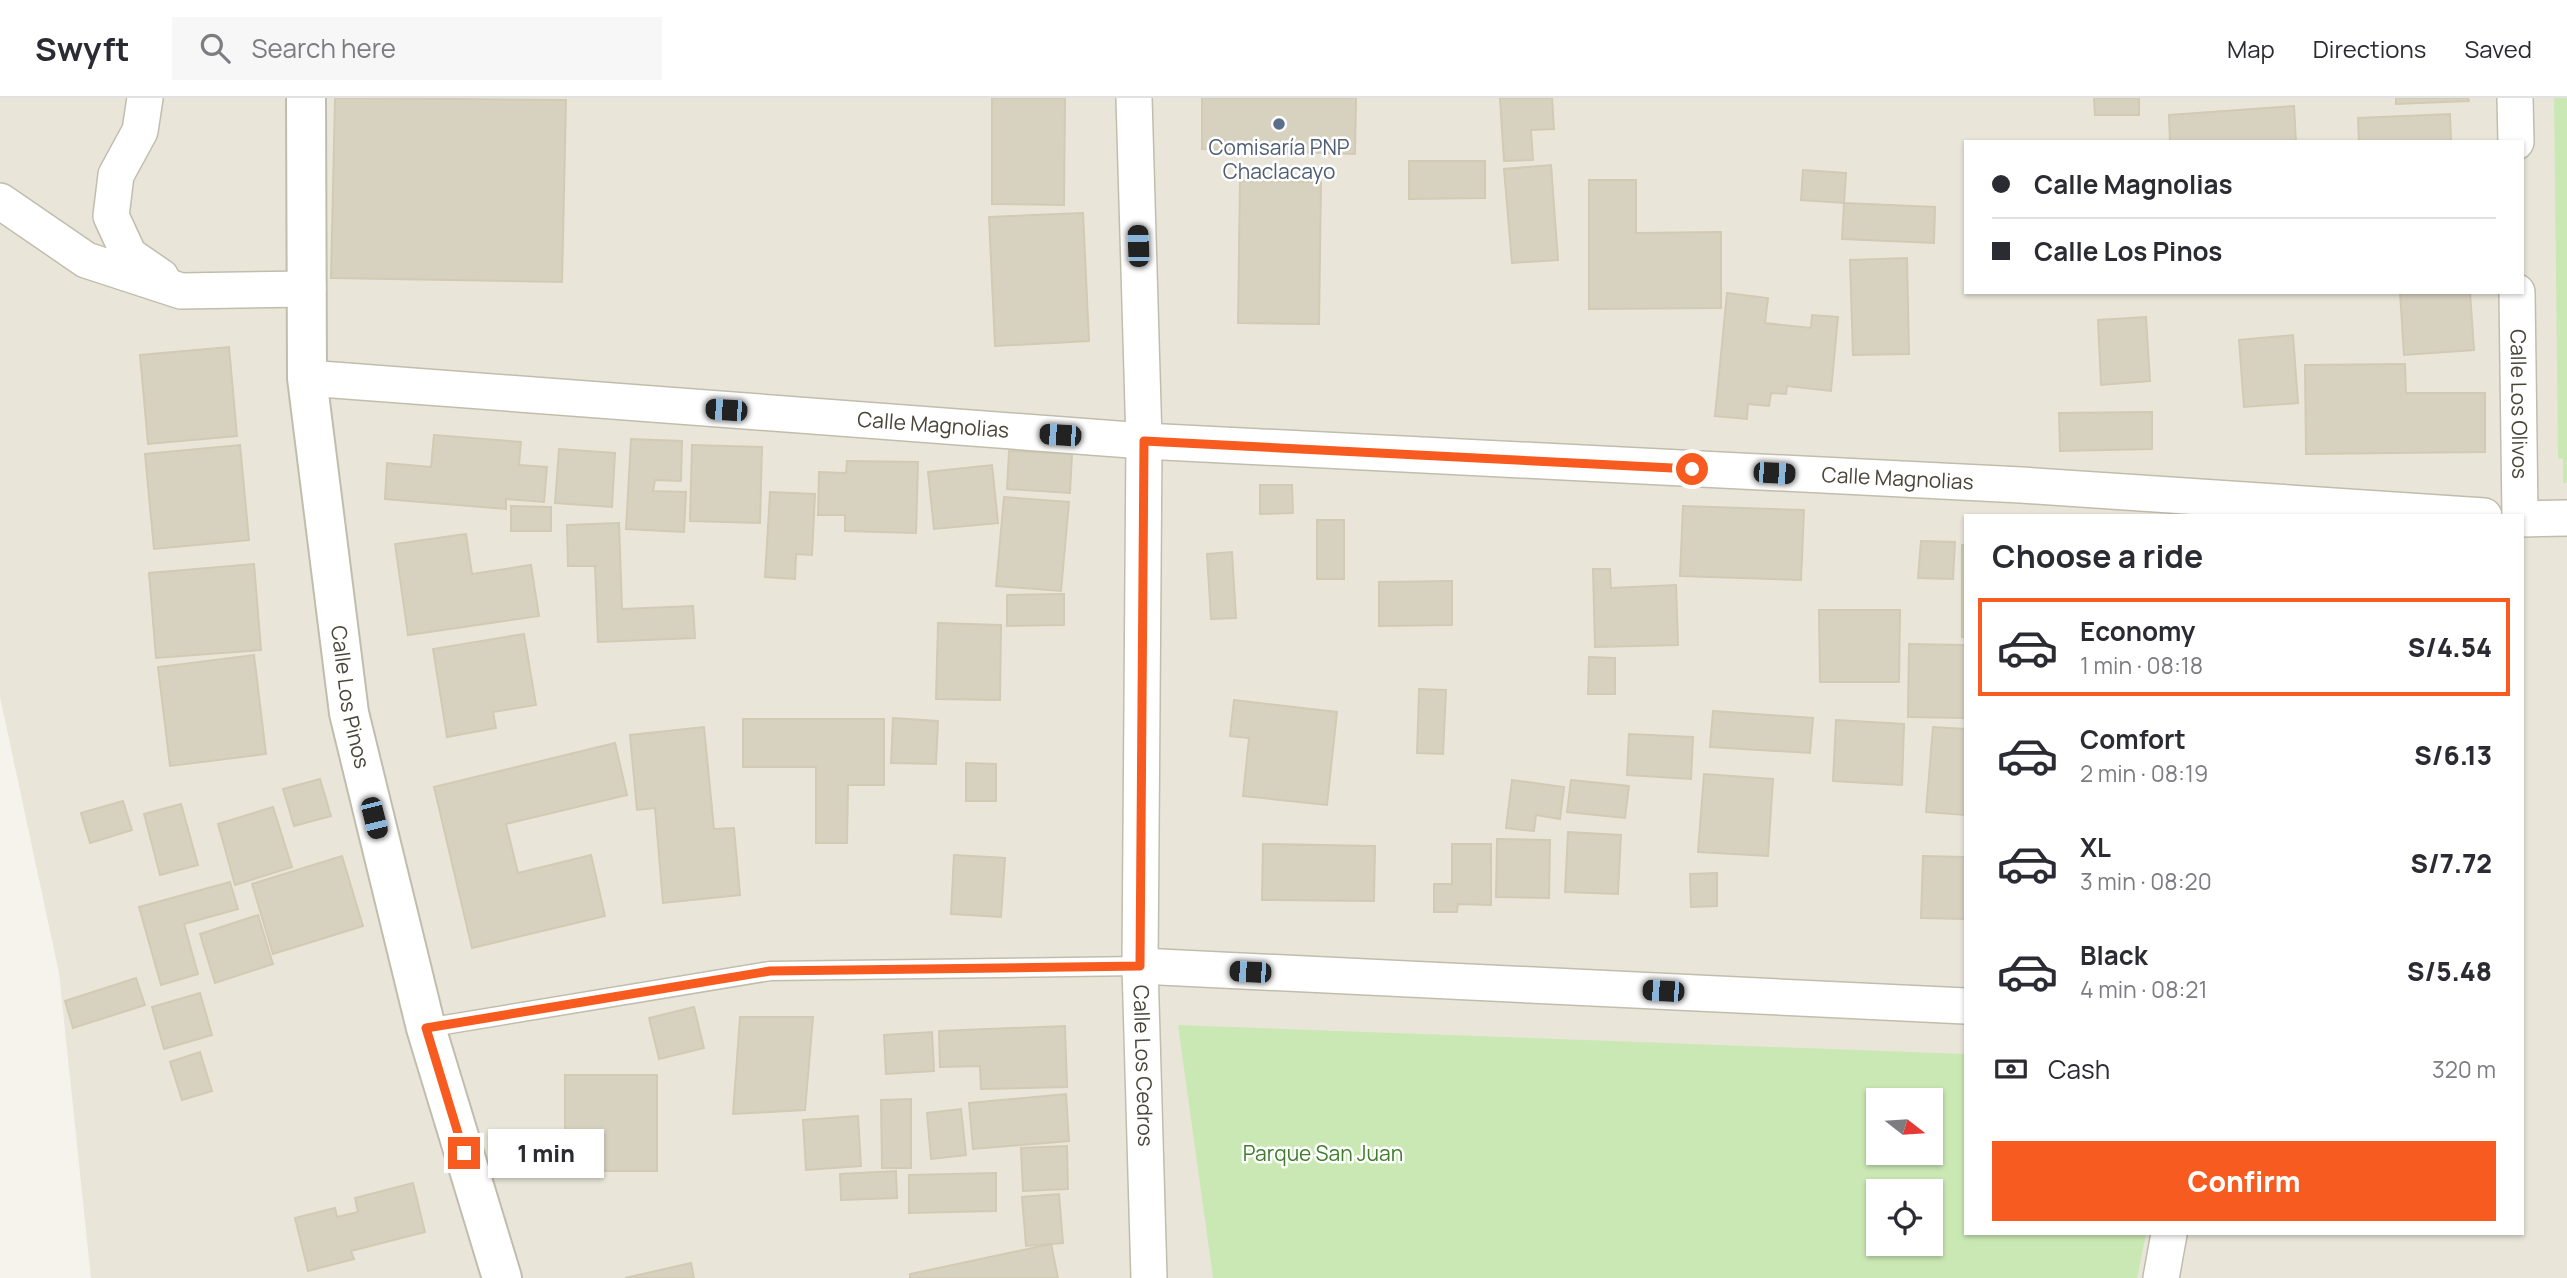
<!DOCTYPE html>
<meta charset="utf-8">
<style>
:root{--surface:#fff;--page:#f7f7f7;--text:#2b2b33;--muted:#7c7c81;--line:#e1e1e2;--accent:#f75b1f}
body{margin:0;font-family:Manrope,sans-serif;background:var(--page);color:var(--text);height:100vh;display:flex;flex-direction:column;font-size:26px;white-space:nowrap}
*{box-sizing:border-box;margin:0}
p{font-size:23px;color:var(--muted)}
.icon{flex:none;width:38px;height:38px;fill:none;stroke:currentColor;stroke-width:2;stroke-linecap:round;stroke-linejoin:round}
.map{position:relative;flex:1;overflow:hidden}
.sheet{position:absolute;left:1964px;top:416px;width:560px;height:721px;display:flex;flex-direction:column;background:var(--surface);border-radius:0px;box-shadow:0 2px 5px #0004}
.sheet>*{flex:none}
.hud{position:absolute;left:1964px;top:42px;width:560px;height:154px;border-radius:0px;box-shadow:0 2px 5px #0004;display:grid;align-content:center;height:154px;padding:0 28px;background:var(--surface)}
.needle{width:46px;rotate:107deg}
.buttons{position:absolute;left:1866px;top:990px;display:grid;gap:14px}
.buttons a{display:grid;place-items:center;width:77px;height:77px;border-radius:0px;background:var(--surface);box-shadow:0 2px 5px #0004;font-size:35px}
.end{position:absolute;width:32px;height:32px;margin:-16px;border:9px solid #f75b1f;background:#fff;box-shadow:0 0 0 4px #fff}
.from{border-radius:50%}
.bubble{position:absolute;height:49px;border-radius:0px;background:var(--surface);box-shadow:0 2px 5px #0004;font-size:23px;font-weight:800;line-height:49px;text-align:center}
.car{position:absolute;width:21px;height:42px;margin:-21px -10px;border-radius:9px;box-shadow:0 0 5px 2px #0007;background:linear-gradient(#222 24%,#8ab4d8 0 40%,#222 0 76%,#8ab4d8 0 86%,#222 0)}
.hud b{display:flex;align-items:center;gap:24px;height:66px;font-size:26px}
.hud b+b{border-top:2px solid var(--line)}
.hud i{width:18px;height:18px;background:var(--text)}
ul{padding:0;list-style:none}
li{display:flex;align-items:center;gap:21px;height:98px;margin:0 14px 10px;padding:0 14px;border:4px solid transparent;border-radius:0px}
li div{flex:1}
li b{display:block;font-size:26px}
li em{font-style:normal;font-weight:800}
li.selected{border-color:var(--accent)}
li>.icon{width:63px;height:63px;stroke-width:1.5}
h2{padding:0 28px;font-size:32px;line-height:84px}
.pay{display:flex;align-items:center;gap:18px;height:77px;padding:0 28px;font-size:26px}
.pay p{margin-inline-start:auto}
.cta{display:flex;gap:14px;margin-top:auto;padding:14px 28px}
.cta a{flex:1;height:80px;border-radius:0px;background:var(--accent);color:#fff;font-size:28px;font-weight:800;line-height:80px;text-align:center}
header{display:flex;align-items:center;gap:42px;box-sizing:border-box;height:98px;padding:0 35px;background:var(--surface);border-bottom:2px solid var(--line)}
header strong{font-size:33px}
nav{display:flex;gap:38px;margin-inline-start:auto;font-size:24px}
.search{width:490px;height:63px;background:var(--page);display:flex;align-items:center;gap:18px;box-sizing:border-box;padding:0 24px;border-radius:0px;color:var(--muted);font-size:26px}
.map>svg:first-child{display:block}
.residential{fill:#e9e6d9;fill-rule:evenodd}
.green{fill:#cae8b4;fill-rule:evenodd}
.building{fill:#d7d1c0;stroke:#d2cab3;stroke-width:2}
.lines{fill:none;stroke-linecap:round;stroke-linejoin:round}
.service-casing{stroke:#c1bdad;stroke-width:21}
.minor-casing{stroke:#c1bdad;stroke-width:38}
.tertiary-casing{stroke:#c1bdad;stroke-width:42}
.service{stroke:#fff;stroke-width:18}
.minor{stroke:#fff;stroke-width:35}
.tertiary{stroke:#fff;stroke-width:38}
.route{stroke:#f75b1f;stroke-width:9}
.service-dot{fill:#5c6f8a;stroke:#fff;stroke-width:2.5}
.labels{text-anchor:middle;stroke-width:5;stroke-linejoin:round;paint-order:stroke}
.service-label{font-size:21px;fill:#4e5e75;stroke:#fff}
.street-label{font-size:21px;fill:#494538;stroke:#fff}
.park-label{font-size:21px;fill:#3f7c2b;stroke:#fff}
</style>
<header>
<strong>Swyft</strong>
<div class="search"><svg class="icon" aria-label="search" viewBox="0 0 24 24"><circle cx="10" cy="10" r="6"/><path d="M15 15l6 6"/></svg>Search here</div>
<nav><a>Map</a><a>Directions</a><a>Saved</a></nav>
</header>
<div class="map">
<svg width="2567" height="1180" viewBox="0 0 2567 1180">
<rect width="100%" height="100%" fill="#f5f3eb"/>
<path class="residential" d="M0 0H2567V1180H91L59 875 0 599ZM1965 44H2522V194H1965ZM1965 418H2522V1136H1965ZM1878 1003H1930V1055H1878ZM1878 1094H1930V1146H1878Z"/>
<g class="green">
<polygon points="2554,0 2567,0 2567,385 2563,385 2563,361 2558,360"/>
<path d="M1178 927 1965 956V1136H2146L2137 1180H1213ZM1878 1003H1930V1055H1878ZM1878 1094H1930V1146H1878Z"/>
</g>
<g class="building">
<polygon points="335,0 566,2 562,184 331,180"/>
<polygon points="992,0 1065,0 1064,107 992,106"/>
<polygon points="1202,0 1356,0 1355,56 1202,51"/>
<polygon points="1500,0 1552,0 1554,31 1531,32 1533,62 1504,63"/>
<polygon points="2094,0 2139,0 2139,17 2095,17"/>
<polygon points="2396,0 2468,0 2469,3 2396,6"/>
<polygon points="2294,8 2296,44 2170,44 2169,17"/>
<polygon points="2450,16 2451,44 2359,44 2358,20"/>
<polygon points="1409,63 1485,63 1485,100 1409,101"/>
<polygon points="1551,67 1558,162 1512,165 1504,71"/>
<polygon points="1803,72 1846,75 1844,105 1801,102"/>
<polygon points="1589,82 1636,82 1636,135 1721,134 1721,210 1589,211"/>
<polygon points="1240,83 1321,84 1319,226 1238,225"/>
<polygon points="1844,105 1935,109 1934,145 1842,141"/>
<polygon points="1083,115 1089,243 995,248 989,119"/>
<polygon points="1907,160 1909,256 1853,257 1850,162"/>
<polygon points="2400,194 2470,194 2474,252 2404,257"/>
<polygon points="1727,195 1768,200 1765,225 1811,230 1812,217 1838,219 1831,293 1787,288 1786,296 1771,295 1769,308 1748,306 1747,321 1715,318"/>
<polygon points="2146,219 2150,283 2101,287 2098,222"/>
<polygon points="2293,237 2298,305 2244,309 2239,242"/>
<polygon points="229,249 237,338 148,346 140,257"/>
<polygon points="2405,266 2406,295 2485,295 2485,354 2306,356 2305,267"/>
<polygon points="2152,314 2152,351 2060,353 2059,315"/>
<polygon points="434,337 521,344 519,367 547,369 544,404 506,401 506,411 385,401 387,365 431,369"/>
<polygon points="631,341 682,343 681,383 655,382 653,393 686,394 684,434 626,431"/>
<polygon points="240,347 249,442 154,451 145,356"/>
<polygon points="692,347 762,349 760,425 690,423"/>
<polygon points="559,351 615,355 612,409 555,405"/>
<polygon points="1009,353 1072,356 1070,395 1007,391"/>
<polygon points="847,363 918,364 916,435 845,433 845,417 818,417 819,374 846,375"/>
<polygon points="992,367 998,425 934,431 928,374"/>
<polygon points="1260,387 1292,387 1293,415 1260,416"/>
<polygon points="770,394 815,396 812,457 796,456 795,481 765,479"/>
<polygon points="1004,399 1069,404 1061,493 996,488"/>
<polygon points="511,408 551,409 551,433 511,433"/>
<polygon points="1683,408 1804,412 1801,482 1680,478"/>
<rect x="1317" y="422" width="27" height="59"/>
<polygon points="619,425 622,511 693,508 695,540 598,544 595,468 568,468 567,427"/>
<polygon points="466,436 472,476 531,467 539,518 408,537 395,446"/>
<polygon points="1921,443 1955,444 1953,481 1918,480"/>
<rect x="1962" y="447" width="3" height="92"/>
<polygon points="1232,454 1236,520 1211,521 1207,456"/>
<polygon points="254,466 261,552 156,560 149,475"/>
<polygon points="1593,471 1610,471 1611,490 1676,487 1678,547 1595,549"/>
<polygon points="1452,483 1452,527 1379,528 1379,484"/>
<polygon points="1064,496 1064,527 1007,528 1007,497"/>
<polygon points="1819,512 1900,512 1899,584 1820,584"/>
<polygon points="938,525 1001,527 1000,602 936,601"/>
<polygon points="524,536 536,607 493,614 496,630 447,639 433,551"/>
<polygon points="1909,546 1965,547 1965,620 1908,619"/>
<polygon points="254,557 266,656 170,668 158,569"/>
<polygon points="1589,559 1615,560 1615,596 1588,596"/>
<polygon points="1419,591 1446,592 1443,656 1417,655"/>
<polygon points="1234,602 1337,614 1327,707 1243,698 1249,640 1230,638"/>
<polygon points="1713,613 1813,620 1810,655 1710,649"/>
<polygon points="893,620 938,623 936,666 891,665"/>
<polygon points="743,621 884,621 884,687 848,687 847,745 816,745 816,669 743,669"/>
<polygon points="1836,622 1904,626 1902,687 1833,683"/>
<polygon points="704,629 714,731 734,730 740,797 663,805 655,710 637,712 630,637"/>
<polygon points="1933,629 1965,631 1965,717 1926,714"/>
<polygon points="1629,636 1693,639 1691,681 1627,677"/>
<polygon points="615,645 627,697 506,726 518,775 591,757 605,818 472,850 434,689"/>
<polygon points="966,665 996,666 996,703 966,703"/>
<polygon points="1704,676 1773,681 1768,758 1698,754"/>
<polygon points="320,681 331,718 294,728 283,691"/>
<polygon points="1512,682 1564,689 1560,721 1536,717 1534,733 1506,730"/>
<polygon points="1571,682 1629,688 1625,720 1567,714"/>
<polygon points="123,703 132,732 90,745 81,715"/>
<polygon points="181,706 198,767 160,777 144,716"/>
<polygon points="273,709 292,769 235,787 218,726"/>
<polygon points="1568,734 1621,737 1618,796 1565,794"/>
<polygon points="1497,741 1550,742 1549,800 1496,799"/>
<polygon points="1263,746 1375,748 1374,803 1262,802"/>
<polygon points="1452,746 1491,746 1491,807 1458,806 1457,814 1434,814 1434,786 1452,786"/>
<polygon points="954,757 1005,760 1001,819 951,816"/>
<polygon points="342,758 363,828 273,856 252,786"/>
<polygon points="1923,758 1965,759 1965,821 1921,820"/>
<polygon points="1717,775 1717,808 1691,809 1690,776"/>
<polygon points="230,784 238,811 184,826 198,876 161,887 139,809"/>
<polygon points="258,817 273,866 215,885 200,836"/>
<polygon points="136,880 145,907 73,930 65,903"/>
<polygon points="200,895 212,937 164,951 152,909"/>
<polygon points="694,909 704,950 659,961 649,920"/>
<polygon points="740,919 813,919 805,1012 733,1016"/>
<polygon points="1065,928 1067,989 981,991 980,968 940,969 939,933"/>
<polygon points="932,934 934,973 886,976 884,937"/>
<polygon points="200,954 212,993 182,1002 170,964"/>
<rect x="565" y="977" width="92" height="96"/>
<polygon points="1066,996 1069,1043 973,1051 969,1005"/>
<polygon points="911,1001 911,1070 882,1070 881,1002"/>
<polygon points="961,1011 966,1057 931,1061 927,1015"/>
<polygon points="858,1018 861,1068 806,1072 803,1022"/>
<polygon points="1067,1048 1068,1091 1023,1093 1021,1050"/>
<polygon points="896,1073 897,1100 841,1102 840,1076"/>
<polygon points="996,1075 996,1113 909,1115 909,1077"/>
<polygon points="413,1085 425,1134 351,1153 354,1161 308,1173 295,1120 335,1110 337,1119 358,1114 355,1100"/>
<polygon points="1059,1096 1063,1145 1026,1148 1022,1099"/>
<polygon points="1051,1146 1058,1180 910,1180 910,1176"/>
<polygon points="691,1165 694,1180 625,1180"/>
</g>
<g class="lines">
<g class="service-casing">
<polyline id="service" points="426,930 770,873 1140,868"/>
</g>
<g class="minor-casing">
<g id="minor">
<polyline points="145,0 140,33 116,77 111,118 129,157 161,179"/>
<path id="s1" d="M1134 0 1144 343 1140 868 1149 1180"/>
<polyline points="2515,0 2516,44"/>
<polyline points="0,103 86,162 181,193 308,191"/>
<path id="s2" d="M2517 194 2520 418"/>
<path id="s3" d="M307 280 1144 343 2021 387 2484 418"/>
<polyline points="2522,421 2567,420"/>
<polyline points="1140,868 1965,908"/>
<polyline points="2161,1180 2169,1136"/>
</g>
</g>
<g class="tertiary-casing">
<g id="tertiary">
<path id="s4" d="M306 0 307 280 349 615 426 930 502 1180"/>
</g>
</g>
<use href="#service" class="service"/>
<use href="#minor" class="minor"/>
<use href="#tertiary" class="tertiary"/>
</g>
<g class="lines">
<polyline class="route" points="464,1055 426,930 770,873 1140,868 1144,343 1692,371"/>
</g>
<circle class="service-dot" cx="1279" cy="26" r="7"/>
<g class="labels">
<g class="service-label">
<text x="1279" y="57">Comisaría PNP<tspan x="1279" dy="24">Chaclacayo</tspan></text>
</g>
<g class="street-label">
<text dy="7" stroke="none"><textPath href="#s2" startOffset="112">Calle Los Olivos</textPath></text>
<text dy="7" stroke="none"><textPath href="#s3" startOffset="628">Calle Magnolias</textPath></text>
<text dy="7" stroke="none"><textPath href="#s3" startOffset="1594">Calle Magnolias</textPath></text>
<text dy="7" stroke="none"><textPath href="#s4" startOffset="602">Calle Los Pinos</textPath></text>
<text dy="7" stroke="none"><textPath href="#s1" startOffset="968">Calle Los Cedros</textPath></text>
</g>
<g class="park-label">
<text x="1323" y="1063">Parque San Juan</text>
</g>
</g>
</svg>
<div class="buttons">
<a><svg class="needle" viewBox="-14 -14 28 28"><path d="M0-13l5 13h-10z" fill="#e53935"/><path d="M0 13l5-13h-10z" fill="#7c7c81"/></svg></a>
<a><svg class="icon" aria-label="locate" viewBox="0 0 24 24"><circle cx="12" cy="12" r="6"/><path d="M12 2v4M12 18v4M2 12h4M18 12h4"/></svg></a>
</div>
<i class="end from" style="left:1692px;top:371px"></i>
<i class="end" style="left:464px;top:1055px"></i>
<div class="bubble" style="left:488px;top:1031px;width:116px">1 min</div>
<i class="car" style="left:1138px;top:148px;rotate:358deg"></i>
<i class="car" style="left:726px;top:312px;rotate:274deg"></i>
<i class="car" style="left:1060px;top:337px;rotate:274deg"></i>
<i class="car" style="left:1774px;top:375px;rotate:93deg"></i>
<i class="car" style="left:374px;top:720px;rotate:166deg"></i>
<i class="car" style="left:1250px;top:874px;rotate:273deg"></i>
<i class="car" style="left:1663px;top:893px;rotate:273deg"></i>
<div class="hud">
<b><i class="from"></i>Calle Magnolias</b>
<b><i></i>Calle Los Pinos</b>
</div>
<section class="sheet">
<h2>Choose a ride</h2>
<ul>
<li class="selected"><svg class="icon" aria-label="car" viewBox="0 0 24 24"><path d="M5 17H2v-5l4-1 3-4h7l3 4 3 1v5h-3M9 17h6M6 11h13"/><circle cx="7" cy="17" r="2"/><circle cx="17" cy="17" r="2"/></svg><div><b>Economy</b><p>1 min · 08:18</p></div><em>S/4.54</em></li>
<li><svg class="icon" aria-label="car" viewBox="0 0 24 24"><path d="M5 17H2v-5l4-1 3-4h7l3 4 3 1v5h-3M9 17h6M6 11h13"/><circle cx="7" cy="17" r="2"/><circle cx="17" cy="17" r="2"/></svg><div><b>Comfort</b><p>2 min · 08:19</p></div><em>S/6.13</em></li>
<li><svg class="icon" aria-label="car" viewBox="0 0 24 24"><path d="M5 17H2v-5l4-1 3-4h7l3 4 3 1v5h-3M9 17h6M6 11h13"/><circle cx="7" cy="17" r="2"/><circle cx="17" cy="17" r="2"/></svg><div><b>XL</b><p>3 min · 08:20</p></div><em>S/7.72</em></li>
<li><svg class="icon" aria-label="car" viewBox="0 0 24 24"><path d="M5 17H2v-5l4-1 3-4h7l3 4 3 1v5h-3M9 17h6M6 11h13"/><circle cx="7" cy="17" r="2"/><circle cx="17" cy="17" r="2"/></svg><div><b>Black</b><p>4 min · 08:21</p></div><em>S/5.48</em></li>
</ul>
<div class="pay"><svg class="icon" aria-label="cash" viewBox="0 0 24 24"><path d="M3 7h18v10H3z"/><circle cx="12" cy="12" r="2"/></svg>Cash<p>320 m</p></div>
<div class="cta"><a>Confirm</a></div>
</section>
</div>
